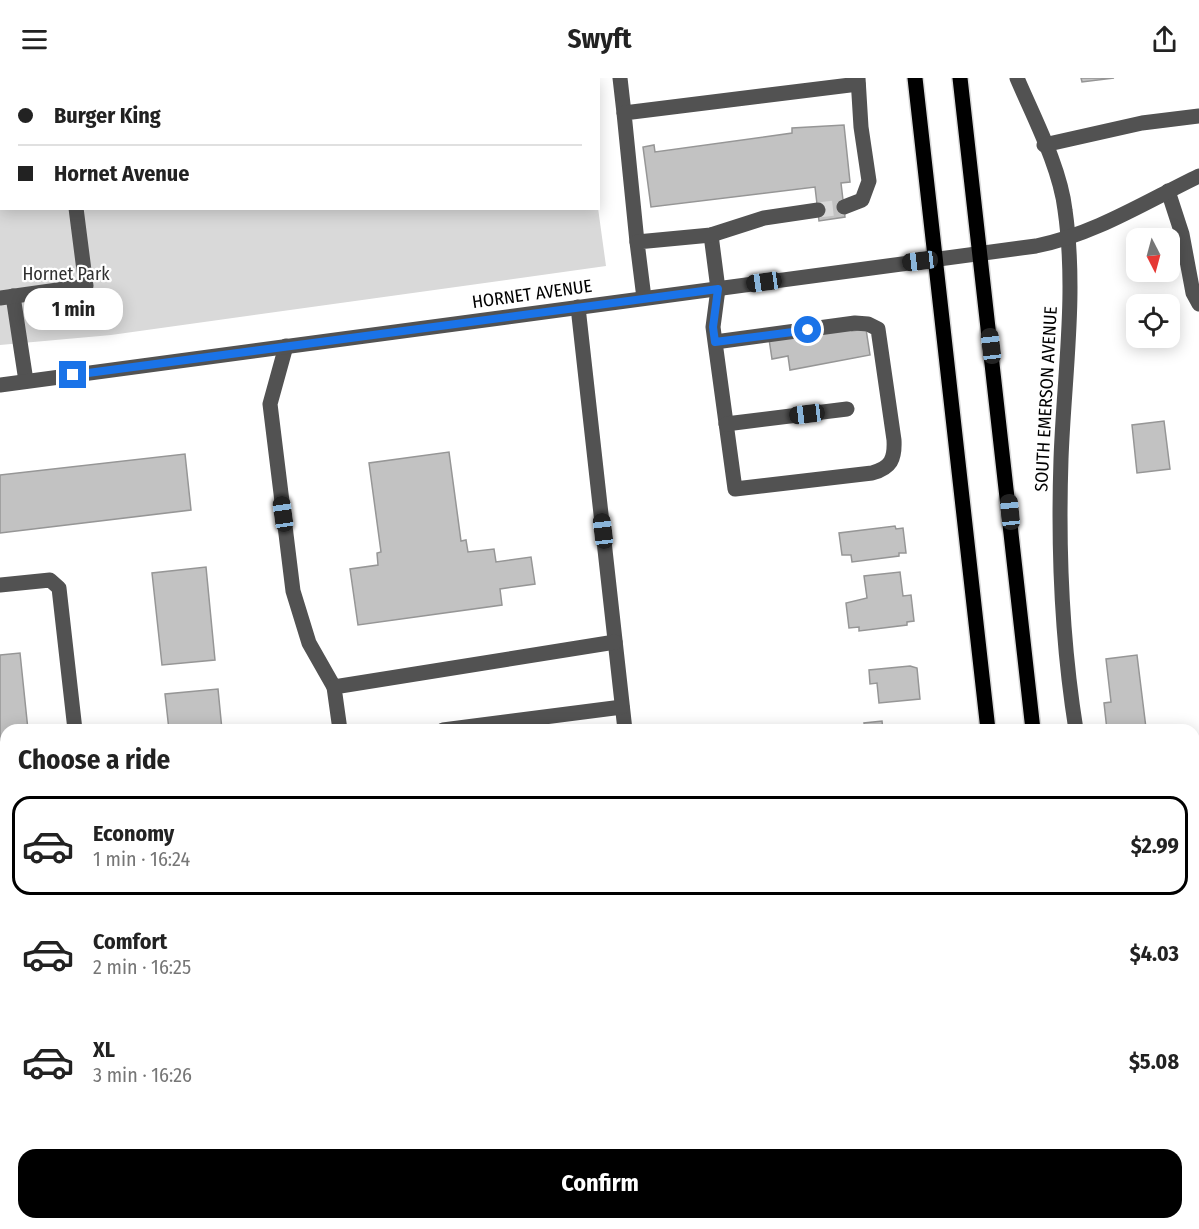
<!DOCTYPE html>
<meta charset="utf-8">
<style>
:root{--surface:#fff;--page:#f6f6f6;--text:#222;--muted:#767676;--line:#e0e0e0;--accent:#000}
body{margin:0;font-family:"Fira Sans Condensed",sans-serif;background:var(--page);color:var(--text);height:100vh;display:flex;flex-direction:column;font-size:22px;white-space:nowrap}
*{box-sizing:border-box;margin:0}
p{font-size:20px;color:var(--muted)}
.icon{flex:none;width:33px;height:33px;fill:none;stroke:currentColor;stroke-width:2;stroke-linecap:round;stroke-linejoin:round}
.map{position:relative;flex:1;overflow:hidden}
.drawer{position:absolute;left:0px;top:646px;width:1200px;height:506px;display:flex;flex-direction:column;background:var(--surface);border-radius:18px 18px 0 0;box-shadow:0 3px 15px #0003}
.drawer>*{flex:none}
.banner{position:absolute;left:0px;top:0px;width:600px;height:132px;box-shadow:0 3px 15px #0003;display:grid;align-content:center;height:132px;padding:0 18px;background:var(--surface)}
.needle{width:39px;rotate:174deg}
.fabs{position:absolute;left:1126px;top:150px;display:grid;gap:12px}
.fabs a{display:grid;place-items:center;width:54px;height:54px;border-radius:12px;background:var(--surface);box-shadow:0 3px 15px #0003;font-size:30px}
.end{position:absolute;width:27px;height:27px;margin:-14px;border:8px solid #1a73e8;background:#fff;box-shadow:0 0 0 3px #fff}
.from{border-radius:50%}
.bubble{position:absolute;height:42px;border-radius:18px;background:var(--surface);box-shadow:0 3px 15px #0003;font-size:20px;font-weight:700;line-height:42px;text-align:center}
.car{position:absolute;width:18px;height:36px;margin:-18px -9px;border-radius:8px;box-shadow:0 0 4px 2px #0007;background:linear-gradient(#222 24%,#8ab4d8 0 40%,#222 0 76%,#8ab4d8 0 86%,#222 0)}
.banner b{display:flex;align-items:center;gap:21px;height:57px;font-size:22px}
.banner b+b{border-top:2px solid var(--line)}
.banner i{width:15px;height:15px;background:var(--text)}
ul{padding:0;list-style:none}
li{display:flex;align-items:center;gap:18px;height:99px;margin:0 12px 9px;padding:0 6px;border:3px solid transparent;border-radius:18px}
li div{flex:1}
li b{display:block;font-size:22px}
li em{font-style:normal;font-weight:700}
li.selected{border-color:var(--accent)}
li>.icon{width:54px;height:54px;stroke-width:1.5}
h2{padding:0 18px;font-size:27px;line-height:72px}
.action{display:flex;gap:12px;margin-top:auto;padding:12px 18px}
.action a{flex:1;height:69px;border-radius:18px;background:var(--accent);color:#fff;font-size:24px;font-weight:700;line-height:69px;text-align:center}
header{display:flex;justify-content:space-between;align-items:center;height:78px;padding:0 18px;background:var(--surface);font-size:27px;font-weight:700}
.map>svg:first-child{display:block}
.green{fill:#d9d9d9}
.building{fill:#c2c2c2;stroke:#969696;stroke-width:1.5}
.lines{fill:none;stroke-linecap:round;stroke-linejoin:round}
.minor-tunnel{stroke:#d9d9d9;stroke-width:15;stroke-dasharray:15 8;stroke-linecap:butt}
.major-casing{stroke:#dbdbdb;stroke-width:18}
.minor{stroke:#525252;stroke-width:15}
.major{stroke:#000;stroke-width:15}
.route{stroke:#1a73e8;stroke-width:8}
.labels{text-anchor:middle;stroke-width:4.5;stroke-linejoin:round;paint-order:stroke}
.park-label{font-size:18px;fill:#303030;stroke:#fff}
.street-label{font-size:18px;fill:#000;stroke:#fff}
</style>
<header><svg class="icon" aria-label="menu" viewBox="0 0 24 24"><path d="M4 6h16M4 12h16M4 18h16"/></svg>Swyft<svg class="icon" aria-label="share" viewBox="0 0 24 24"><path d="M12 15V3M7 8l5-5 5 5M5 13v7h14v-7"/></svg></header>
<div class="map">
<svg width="1199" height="1151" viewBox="0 0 1199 1151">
<rect width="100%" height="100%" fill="#fff"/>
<g class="green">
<polygon points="90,0 582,0 582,1 90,2"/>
<polygon points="0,78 2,130 598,130 606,188 111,257 0,267"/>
<polygon points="356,1146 1003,1146 1003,1151 351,1151"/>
</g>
<g class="building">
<polygon points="1081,0 1114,0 1082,4"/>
<polygon points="844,47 850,104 841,105 845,139 819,143 815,109 651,129 643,69 654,67 655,74 792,55 792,50"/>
<polygon points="851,249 852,253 866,251 870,277 790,292 788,278 772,281 769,261"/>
<polygon points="1164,343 1170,391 1137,395 1132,347"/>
<polygon points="449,374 461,463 466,462 468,474 494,471 496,484 531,479 535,506 500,511 502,527 358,547 350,491 378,487 377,475 381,474 369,385"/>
<polygon points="185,376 191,432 0,455 0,397"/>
<polygon points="895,448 896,451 903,450 906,475 899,475 899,478 852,484 851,477 842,477 839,455"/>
<polygon points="206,489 215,582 162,587 152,495"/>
<polygon points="900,494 903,518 911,517 914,543 907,544 907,547 859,553 859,549 849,550 846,525 867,520 864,498"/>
<polygon points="20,575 28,652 6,652 6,784 0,785 0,577"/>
<polygon points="1137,577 1146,650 1107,652 1104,625 1111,624 1106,581"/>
<polygon points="910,588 917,590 920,621 879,625 877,605 870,606 869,592"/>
<polygon points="218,611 222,652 169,652 165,616"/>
<polygon points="882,643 883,652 865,652 864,645"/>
<polygon points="1194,784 1199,784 1199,837 1194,838"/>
<rect x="7" y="1146" width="58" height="5"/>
<polygon points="122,1146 179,1146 180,1151 122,1151"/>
<polygon points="260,1146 321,1146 318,1151 257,1151"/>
</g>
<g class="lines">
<polyline class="minor-tunnel" points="818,132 844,129"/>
<g class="major-casing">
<g id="major">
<polyline points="915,0 988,652"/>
<polyline points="960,0 1033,652"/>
<polyline points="1043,1146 1043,1151"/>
<polyline points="1090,1146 1091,1151"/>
</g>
</g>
<g class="minor">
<polyline points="52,0 53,2"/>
<polyline points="620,0 624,35"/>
<path d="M1017 0C1034 40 1060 89 1065 132 1077 215 1064 298 1061 381 1058 470 1062 564 1076 652"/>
<polyline points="0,65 2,65"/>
<polyline points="1044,67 1142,45 1199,38"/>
<polyline points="1168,113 1182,156 1193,215 1199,226"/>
<polyline points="844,129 862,122 869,103 861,49 858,0"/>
<path d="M711 157 718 211 713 249 715 264 735 411 872 395C891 390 895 381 894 362L878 251 868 246 855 245 715 264"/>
<polyline points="637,164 624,35 858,6"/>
<polyline points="13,218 26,303"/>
<polyline points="0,220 86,208 76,130"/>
<polyline points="644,220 637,164 711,157 764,140 818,132"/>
<polyline points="578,229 625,652"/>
<polyline points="286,268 270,326 293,513 309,565 334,609"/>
<path d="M0 307 1036 168C1093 157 1147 123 1199 98"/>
<polyline points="726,346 847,331"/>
<polyline points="0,507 50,502 59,510 75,652"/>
<polyline points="340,652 334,609 615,564"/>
<polyline points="443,652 622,629"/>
<polyline points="1194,691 1199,690"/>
<polyline points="0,826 6,826"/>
<polyline points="1194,925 1199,924"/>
<polyline points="213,1151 215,1146"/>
</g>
<use href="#major" class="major"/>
</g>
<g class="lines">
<polyline class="route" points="73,297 718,211 713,249 715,264 808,252"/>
</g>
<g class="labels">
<g class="park-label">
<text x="66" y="202">Hornet Park</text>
</g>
<g class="street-label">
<text transform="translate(532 216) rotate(-8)" y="6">HORNET AVENUE</text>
<text transform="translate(1046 321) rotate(-87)" y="6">SOUTH EMERSON AVENUE</text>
</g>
</g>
</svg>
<div class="fabs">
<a><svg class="needle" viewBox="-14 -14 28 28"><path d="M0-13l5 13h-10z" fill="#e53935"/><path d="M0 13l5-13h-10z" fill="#767676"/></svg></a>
<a><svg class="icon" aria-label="locate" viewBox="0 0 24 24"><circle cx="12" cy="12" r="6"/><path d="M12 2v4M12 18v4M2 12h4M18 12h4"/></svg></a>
</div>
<i class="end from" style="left:808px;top:252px"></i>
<i class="end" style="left:73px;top:297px"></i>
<div class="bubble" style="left:24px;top:210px;width:99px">1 min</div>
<i class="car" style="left:920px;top:183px;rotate:263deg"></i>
<i class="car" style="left:764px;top:204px;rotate:262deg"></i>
<i class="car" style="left:991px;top:268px;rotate:353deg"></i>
<i class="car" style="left:807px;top:336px;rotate:263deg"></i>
<i class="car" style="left:1010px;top:434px;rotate:354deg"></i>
<i class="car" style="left:283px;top:436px;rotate:352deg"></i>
<i class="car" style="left:603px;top:453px;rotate:353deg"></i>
<div class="banner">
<b><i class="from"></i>Burger King</b>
<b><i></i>Hornet Avenue</b>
</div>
<section class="drawer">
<h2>Choose a ride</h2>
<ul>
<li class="selected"><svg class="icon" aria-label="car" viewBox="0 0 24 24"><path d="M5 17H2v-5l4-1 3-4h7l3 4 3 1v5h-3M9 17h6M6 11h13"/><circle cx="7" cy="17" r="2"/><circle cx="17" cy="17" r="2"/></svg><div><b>Economy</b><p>1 min · 16:24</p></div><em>$2.99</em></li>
<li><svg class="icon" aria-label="car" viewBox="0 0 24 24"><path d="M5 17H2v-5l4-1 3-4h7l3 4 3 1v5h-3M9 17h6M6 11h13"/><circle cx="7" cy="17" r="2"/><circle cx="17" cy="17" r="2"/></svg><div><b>Comfort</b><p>2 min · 16:25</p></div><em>$4.03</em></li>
<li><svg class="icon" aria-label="car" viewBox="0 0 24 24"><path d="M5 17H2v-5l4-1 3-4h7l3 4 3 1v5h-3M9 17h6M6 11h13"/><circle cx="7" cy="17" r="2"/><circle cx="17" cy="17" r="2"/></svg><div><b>XL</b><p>3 min · 16:26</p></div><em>$5.08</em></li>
</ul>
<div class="action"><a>Confirm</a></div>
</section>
</div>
